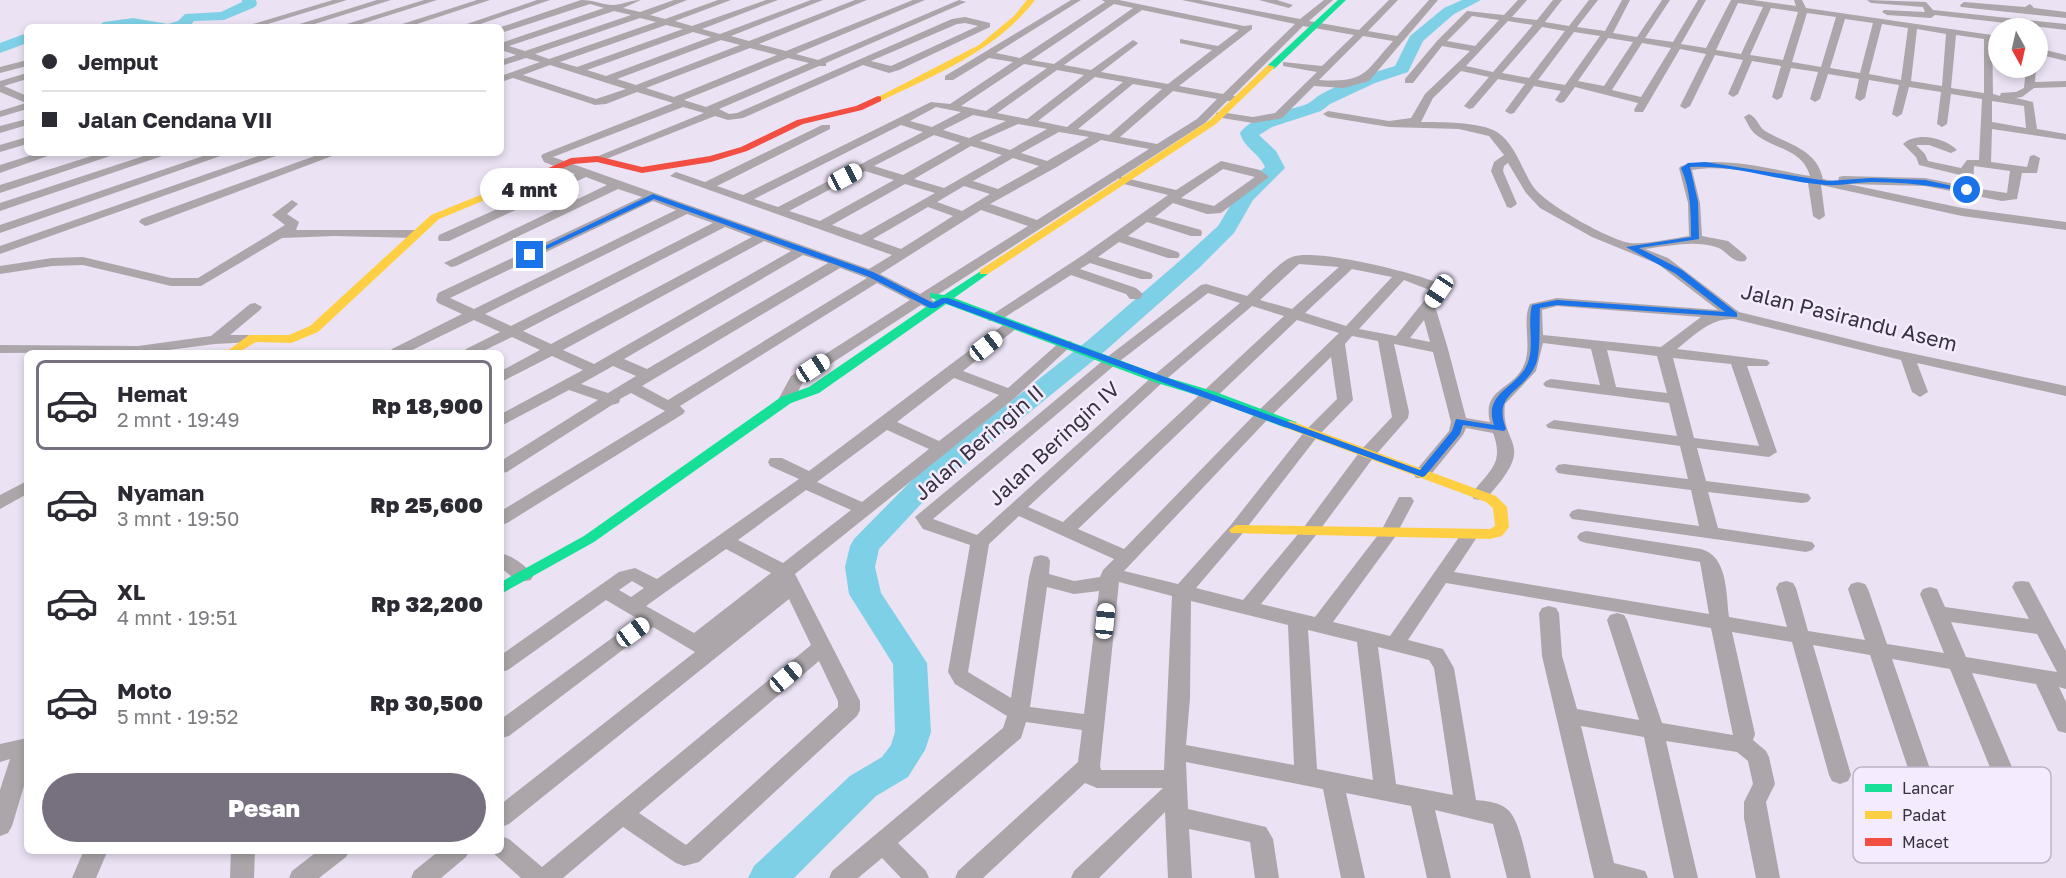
<!DOCTYPE html>
<html lang="id">
<meta charset="utf-8">
<style>
:root{--surface:#fff;--page:#f2f2f3;--text:#2b2b33;--muted:#7c7c81;--line:#e1e1e2;--accent:#77707e}
body{margin:0;font-family:"Golos Text",sans-serif;background:var(--page);color:var(--text);height:100vh;display:flex;flex-direction:column;font-size:22px;white-space:nowrap}
*{box-sizing:border-box;margin:0}
p{font-size:20px;color:var(--muted)}
.icon{flex:none;width:33px;height:33px;fill:none;stroke:currentColor;stroke-width:2;stroke-linecap:round;stroke-linejoin:round}
.map{position:relative;flex:1;overflow:hidden}
.panel{position:absolute;left:24px;top:350px;width:480px;height:504px;display:flex;flex-direction:column;background:var(--surface);border-radius:9px;box-shadow:0 3px 9px #0003}
.panel>*{flex:none}
.banner{position:absolute;left:24px;top:24px;width:480px;height:132px;border-radius:9px;box-shadow:0 3px 9px #0003;display:grid;align-content:center;height:132px;padding:0 18px;background:var(--surface)}
.needle{width:39px;rotate:172deg}
.tools{position:absolute;left:1988px;top:18px;display:grid;gap:12px}
.tools a{display:grid;place-items:center;width:60px;height:60px;border-radius:50%;background:var(--surface);box-shadow:0 3px 9px #0003;font-size:30px}
.end{position:absolute;width:27px;height:27px;margin:-14px;border:8px solid #1a73e8;background:#fff;box-shadow:0 0 0 3px #fff}
.from{border-radius:50%}
.bubble{position:absolute;height:42px;border-radius:21px;background:var(--surface);box-shadow:0 3px 9px #0003;font-size:20px;font-weight:800;line-height:42px;text-align:center}
.car{position:absolute;width:18px;height:36px;margin:-18px -9px;border-radius:8px;box-shadow:0 0 4px 2px #0007;background:linear-gradient(#fff 24%,#345 0 40%,#fff 0 76%,#345 0 86%,#fff 0)}
.banner b{display:flex;align-items:center;gap:21px;height:57px;font-size:22px}
.banner b+b{border-top:2px solid var(--line)}
.banner i{width:15px;height:15px;background:var(--text)}
ul{padding:10px 0 0;list-style:none}
li{display:flex;align-items:center;gap:18px;height:90px;margin:0 12px 9px;padding:0 6px;border:3px solid transparent;border-radius:9px}
li div{flex:1}
li b{display:block;font-size:22px}
li em{font-style:normal;font-weight:800}
li.active{border-color:var(--accent)}
li>.icon{width:54px;height:54px;stroke-width:1.5}
.cta{display:flex;gap:12px;margin-top:auto;padding:12px 18px}
.cta a{flex:1;height:69px;border-radius:36px;background:var(--accent);color:#fff;font-size:24px;font-weight:800;line-height:69px;text-align:center}
.map>svg:first-child{display:block}
.lines{fill:none;stroke-linecap:round;stroke-linejoin:round}
.river{fill:#7ed0e6;fill-rule:evenodd}
.street{fill:#aca6aa;fill-rule:evenodd}
.fast{fill:#16e098;fill-rule:evenodd}
.slow{fill:#ffcf43;fill-rule:evenodd}
.jam{fill:#f24e42;fill-rule:evenodd}
.route{fill:#1a73e8}
.labels{text-anchor:middle;stroke-width:5;stroke-linejoin:round;paint-order:stroke}
.street-label{font-size:21px;fill:#38323e;stroke:#f5ebff}
.key{fill:#f5ebff;stroke:#bcb4c5;stroke-width:1.5}
.key-label{font-size:16px;fill:#38323e}
</style>
<div class="map">
<svg width="2066" height="878" viewBox="0 0 2066 878">
<rect width="100%" height="100%" fill="#ebe2f4"/>
<g class="lines">
<g class="river">
<polygon points="242,0 256,0 257,4 255,7 224,20 194,21 189,27 96,27 104,22 133,18 168,24 178,21 185,14 221,12 242,2"/>
<path d="M1462 0H1481L1454 14 1423 41 1408 72 1375 83 1330 104 1321 111 1272 127 1259 135 1276 151 1285 168 1253 200 1234 233 1199 268 1105 351 935 489 879 549 875 567 881 593 927 663 931 732 925 750 908 777 876 796 794 878H748L754 866 850 776 882 757 891 745 895 732 893 664 849 594 845 567 850 546 854 539 915 477 1087 341 1183 258 1218 226 1238 193 1265 167C1259 153 1244 148 1240 133 1253 114 1287 112 1307 104 1311 102 1314 99 1318 96 1342 82 1369 74 1395 66L1410 36 1444 8Z"/>
<polygon points="27,33 27,43 0,53 0,43"/>
</g>
<g class="street">
<polygon points="333,0 347,0 258,27 243,27"/>
<polygon points="377,0 391,0 305,27 290,27"/>
<polygon points="424,0 437,0 352,27 337,27"/>
<polygon points="477,0 490,0 408,27 393,27"/>
<polygon points="537,0 550,0 472,27 458,27"/>
<path d="M581 0C594 0 603 5 613 5 621 5 631 0 641 0L623 8 640 12 674 0H687L650 15 665 19 718 0H731L675 21 692 26 766 0H778L702 29 720 34 811 0H823L731 36 749 41 855 0H867L759 44 786 51 913 0H925L796 54 818 60 959 0 966 2 826 63V66H819L719 109 729 114 737 113 952 19 965 17 990 23V27L899 70 889 73 863 65 743 118 728 120 715 116 601 161 597 162 591 159 704 113 683 107 553 157 869 269 892 255 670 176 676 172 705 182 822 125H830V129L717 186 743 195 931 102 950 104 1013 62 989 58 953 80H945V76L1071 0H1081L996 53 1020 58 1105 2 1102 0H1119L1244 26 1252 25V29L1179 86 1223 94 1295 24 1182 0H1200L1300 19 1324 0H1333L1309 21 1359 30 1389 0H1398L1368 31 1397 36 1429 0H1438L1369 81 1344 88 1314 86 1282 118 1278 119 1253 123 1216 117V113L1220 112 1253 117 1275 113 1317 72 1283 66V62L1322 66 1354 35 1303 26 1233 96 1238 97V101H1227L1205 123 1121 177 1176 190 1221 161 1260 170 1269 177 1221 213 1207 214 1173 203 1155 217 1201 230 1202 233 1201 236H1191L1147 222 1128 236 1178 252 1180 255 1178 258H1168L1119 242 1098 257 1151 273 1153 276 1151 279H1141L1090 263 1080 269 1136 288 1143 294 1140 299H1130L1126 294 1071 275 999 321H989L987 318 1083 255 1168 195 1120 183 1119 178 931 299 940 306 938 309 933 310 921 305 803 382 792 403H780L778 400 791 376 910 300 877 283 680 406 685 411 683 414 507 523 501 525V511L665 411 631 393 620 399 619 403 612 405 507 472 501 473V461L598 400 569 390 501 426V414L583 370 552 356 501 382V371L540 350 512 337 481 352H464L466 349 500 332 474 320 408 352H390L392 349 462 314 438 303 436 300 438 293 642 197 618 189 456 266 451 267 444 263 607 185 586 177 449 241H439L438 238 439 235 575 174 544 162 541 156 543 154 673 103 637 92 606 104 595 105 513 78 501 82V76L540 62 526 58 501 66V60L516 55 501 50V43L604 8 590 4 501 33V27ZM1114 4 1133 8 1054 64 1031 60ZM1142 10 1239 30 1218 46 1180 39V43L1212 50 1168 84 1101 72 1136 45 1138 43 1133 40 1091 70 1064 65ZM614 11 631 15 525 51 509 46ZM640 18 656 22 549 59 535 54ZM965 23 978 26 891 66 871 61 957 24ZM666 25 683 29 577 67 560 62ZM693 32 711 37 606 76 587 70ZM1363 36 1393 41C1364 73 1366 83 1319 80ZM721 40 740 45 636 85 617 79ZM750 48 777 55 674 97 646 88ZM788 58 809 63 706 107 684 100ZM1024 64 1047 68 986 111 961 106ZM550 65 626 89 596 99 523 75ZM1057 70 1084 75 1027 119 997 113ZM1095 77 1123 82 1067 127 1038 121ZM1133 84 1162 89 1109 135 1078 129ZM1173 91 1217 99 1197 119 1157 144 1120 137ZM936 107 961 112 932 127 910 121ZM973 115 1006 121 969 138 943 130ZM1018 124 1047 129 1010 150 980 141ZM901 125 923 132 778 207 754 199ZM1059 132 1089 137 1047 161 1021 153ZM934 135 960 143 903 175 874 166ZM1101 140 1149 149 1037 220 990 204 1055 168ZM971 146 1002 155 944 188 914 179ZM1013 158 1039 166 998 189 973 181ZM1223 169 1255 177 1214 206 1181 198ZM865 171 894 180 820 221 789 211ZM905 184 935 193 861 235 832 225ZM964 186 990 194 962 211 937 202ZM653 201 676 210 474 309 450 298ZM928 207 953 216 901 249 873 239ZM981 210 1028 226 920 294 880 274ZM687 214 713 223 511 326 485 314ZM725 227 752 237 551 344 523 331ZM764 241 791 251 594 364 563 350ZM803 255 828 263 647 369 624 359ZM840 268 867 278 668 400 642 386ZM613 366 636 376 608 393 581 384Z"/>
<polygon points="1259,0 1277,0 1293,5 1289,8"/>
<path d="M1518 0H1527L1512 17 1537 20 1553 0H1562L1545 22 1569 26 1589 0H1598L1577 27 1605 31 1622 0H1630L1613 33 1637 37 1662 0H1670L1645 38 1673 42 1698 0H1706L1681 44 1706 48 1731 0H1753L1796 6 1794 0H1802L1806 8 1992 35 1993 94 2000 96 2001 93 2016 92 2024 88 2026 68H2036L2035 82 2066 81V87L2034 88 2022 97 2016 98 2033 102 2037 129 2066 134V140L1992 129 1991 162 2027 167 2030 156 2034 155 2040 158 2037 173H2022L2017 199 2002 201 1925 186 1848 184 1962 208 2066 222V230L1962 216 1821 185 1825 216 1819 220 1813 216 1808 183C1772 176 1729 164 1692 170L1700 203 1702 236 1728 241 1745 255 1747 258 1745 261C1732 264 1727 250 1716 247 1694 240 1669 246 1645 249L1668 258 1739 312 1877 346 2066 386V396L1917 363 1928 392 1920 397 1912 392 1901 360 1734 319C1710 318 1695 335 1677 349L1767 360 1770 363 1767 366H1747L1777 452 1769 457 1697 448 1706 481 1802 493 1808 494 1811 498 1808 502 1802 503 1708 492 1718 528 1812 542 1815 546 1812 550 1806 552 1572 519 1569 515 1572 511 1578 509 1699 526 1691 490 1564 474 1558 473 1555 469 1558 465 1564 464 1688 479 1680 446 1548 428 1546 425 1554 420 1677 436 1669 403 1546 387 1543 384 1546 381 1551 379 1600 385 1591 349 1543 343 1536 371 1505 404C1500 444 1534 442 1496 487 1489 495 1486 502 1474 499L1471 495C1488 471 1505 465 1493 433L1466 428 1463 435 1428 478H1416L1413 474 1449 431 1451 422 1433 352 1394 344 1409 412 1408 418 1373 458 1316 535 1261 604 1315 617 1381 531 1399 497H1411L1414 501 1395 537 1333 622 1390 636 1464 530H1476L1479 534 1454 572 1709 614 1700 562 1586 543 1580 541 1577 537 1580 533 1586 531 1701 549C1728 556 1726 594 1729 617L1787 627 1776 588 1779 583 1786 581 1793 583 1796 588 1808 631 1865 640 1848 589 1851 584 1858 582 1865 584 1868 589 1887 644 1944 653 1920 594 1923 589 1930 587 1937 589 1945 607 2029 619 2012 587 2015 582 2022 581 2029 582 2066 651V689L2059 687 2066 702V733L2058 731 2036 684 1972 673 2031 812 2027 819 2019 821 2011 819 1950 669 1892 659 1938 792 1935 798 1927 801 1919 798 1916 792 1870 655 1813 645 1851 775 1848 781 1840 784 1832 781 1829 775 1792 642 1732 632 1755 734 1753 740 1766 751 1769 757 1775 784 1766 802 1780 878H1756L1744 818V802L1753 784 1748 761 1737 752 1666 741 1698 878H1674L1644 737 1581 726 1614 863 1645 871 1648 878H1594L1542 656 1539 613 1542 608 1549 606 1556 608 1559 613 1562 656 1577 709 1639 720 1607 620 1610 615 1617 613 1624 615 1627 620 1662 723 1733 735 1711 628 1446 583 1408 640 1443 649 1454 668 1476 800C1486 801 1500 802 1508 810 1520 820 1527 862 1531 878H1507L1493 824 1435 810 1451 878H1427L1411 806 1346 793 1365 878H1341L1323 789 1186 762 1188 809 1266 827 1273 839 1279 878H1255L1250 842 1189 829 1192 878H1168L1165 812 1099 878H1071L1074 871 1163 788H1097L1085 783 983 878H955L958 871 1078 762 1082 730 1026 722 1021 738 898 843 926 871 929 878H901L882 858 858 878H829L832 871 1003 728 1007 716 955 684 948 672 970 545 923 529 915 517 1106 358 1201 285 1206 284 1247 296C1258 286 1280 261 1292 257 1317 248 1415 273 1441 284L1446 291 1435 306 1448 349 1466 418 1490 422C1482 390 1510 390 1522 369 1534 349 1521 321 1530 304L1557 298 1718 310 1658 264 1592 237 1540 208 1526 193 1508 163 1504 166 1503 171 1517 204 1511 208 1507 207 1491 171 1494 162 1504 155 1489 136 1459 129 1389 127 1328 117 1323 114 1328 111 1389 121 1411 118 1425 94 1470 51 1442 46 1413 83H1405V79L1437 41 1467 11 1504 15ZM1738 3 1763 7 1741 54 1716 50ZM1771 8 1798 12 1783 60 1750 55ZM1807 13 1836 17 1821 67 1792 62ZM1472 16 1499 20 1475 46 1447 41ZM1845 19 1873 23 1860 73 1830 68ZM1508 21 1533 25 1493 72 1466 66ZM1882 24 1908 28 1901 80 1869 74ZM1542 27 1565 31 1529 78 1502 73ZM1917 29 1946 34 1942 86 1911 81ZM1574 32 1600 36 1565 85 1538 80ZM1956 35 1984 39V93L1951 88ZM1608 38 1633 42 1604 86 1578 81ZM1642 43 1671 48 1641 97 1612 90ZM1680 49 1706 54 1680 106 1685 109 1690 106 1715 55 1743 60 1728 94 1733 97 1738 94 1752 61 1781 66 1772 97 1777 100 1782 97 1791 68 1818 72 1810 99 1815 102 1820 99 1828 74 1859 79 1855 98 1860 101 1865 98 1869 80 1899 85 1892 114 1897 117 1902 114 1909 87 1941 92 1937 124 1942 127 1947 124 1951 94 1982 99 1979 160H1967L1961 168 1928 161 1925 154 1916 145H1929L1951 153 1957 150C1945 138 1917 131 1903 144L1916 157 1919 165 1960 175V185L1925 178 1843 176 1839 177 1838 182 1823 179C1816 148 1788 145 1765 131 1758 126 1757 117 1749 114L1744 117C1747 122 1750 129 1754 133 1774 150 1802 148 1810 176 1769 169 1722 155 1681 166L1679 168 1688 203 1689 236C1675 238 1642 245 1630 243 1608 239 1549 206 1535 189 1522 172 1516 144 1497 132 1481 122 1440 122 1421 122L1433 98 1461 71 1489 77 1464 106 1469 109 1473 108 1498 79 1525 84 1505 111 1510 114 1514 113 1534 86 1561 91 1555 100 1560 103 1564 102 1575 87 1638 103 1634 110 1635 112H1643ZM1992 101 2024 106 2026 128 1992 122ZM1974 166 2010 171 2007 193 1973 188ZM1299 264 1339 267 1292 309 1260 300ZM1352 269 1392 277 1346 326 1305 313ZM1404 280 1432 291 1396 336 1359 329ZM1208 293 1240 303 1153 376 977 535 933 519 1116 364ZM1252 306 1284 316 1063 522 1028 507 1163 382ZM1557 306 1701 317 1661 347 1543 335 1542 310ZM1297 320 1339 333 1256 413 1124 549 1078 529ZM1424 320 1430 342 1410 338ZM1352 336 1378 341 1392 417 1361 450 1304 527 1243 600 1196 588 1242 534 1317 437 1353 400 1345 344ZM1607 350 1657 356 1667 393 1616 387ZM1331 357 1337 399 1305 431 1230 526 1178 584 1124 571 1268 419ZM1673 358 1731 364 1759 446 1694 438ZM1019 516 1114 559 1103 570 1100 577 1074 581 1049 574 1050 561 1048 557 1041 555 1034 557 1029 577 1011 698 968 672 989 544ZM1119 582 1172 596 1164 770H1101L1100 766ZM1047 587 1074 594 1099 591 1084 714 1030 707ZM1191 601 1288 625 1294 765 1186 745 1190 698ZM1951 622 2037 634 2057 672 1966 657ZM1308 630 1357 642 1373 780 1317 769ZM1378 647 1429 660 1434 668 1453 795 1396 784Z"/>
<polygon points="1867,0 1926,2 1933,10 2066,24 2066,30 1935,15 1931,18 1887,15 1882,12 1884,10 1925,12 1923,7 1871,3"/>
<polygon points="1964,2 2025,7 2030,4 2034,8 2066,12 2066,18 1961,7 1960,5"/>
<polygon points="2037,48 2066,55 2066,61 2037,54"/>
<polygon points="27,60 27,66 0,73 0,67"/>
<polygon points="27,73 27,79 4,86 27,96 27,109 0,117 0,111 26,103 0,92 0,81"/>
<polygon points="27,119 27,125 0,133 0,126"/>
<polygon points="27,137 27,144 0,152 0,145"/>
<polygon points="38,153 56,153 0,173 0,165"/>
<polygon points="101,153 119,153 0,193 0,185"/>
<polygon points="153,153 171,153 0,211 0,203"/>
<polygon points="212,153 229,153 0,233 0,225"/>
<polygon points="267,153 284,153 0,254 0,246"/>
<polygon points="323,153 340,153 149,225 145,226 139,222 141,219"/>
<polygon points="292,200 298,204 287,214 299,222 296,230 415,230 421,234 415,238 335,236 282,238 201,286 171,286 83,265 52,266 0,274 0,266 52,258 83,257 171,278 198,278 285,225 272,215"/>
<polygon points="255,303 262,307 260,310 230,335 258,335 260,338 253,342 215,344 153,352 0,353 0,345 138,346 211,336 250,304"/>
<path d="M1012 321 1019 325 1017 328 963 371 1008 388 1061 341H1071L1073 344 1016 397 795 574 860 701V710L857 716 699 862 684 866 676 863 623 827 563 878H521L493 853 491 850H501V836L509 839 542 867 811 645 789 599 509 824 501 827V804L695 652 653 627 509 736 501 738V719L638 619 606 600 508 670 501 672V655L619 572 635 568 657 579 799 479 770 466 768 462 770 458H782L809 471 1007 322ZM954 378 999 395 939 441 897 422ZM887 430 929 449 862 502 817 482ZM806 490 851 510 783 563 738 540ZM726 549 771 573 694 633 646 606ZM632 581 644 588 631 597 619 590ZM819 661 838 701V707L686 845 639 813Z"/>
<polygon points="27,481 27,494 0,509 0,495"/>
<path d="M501 553C512 556 527 566 533 576L531 580C518 584 511 576 501 568Z"/>
<polygon points="27,738 27,776 12,826 8,833 0,836 0,790 10,759 0,762 0,744"/>
<polygon points="84,850 108,850 96,878 72,878"/>
<polygon points="231,850 255,850 254,878 230,878"/>
<polygon points="319,850 350,850 346,857 319,878 289,878 292,871"/>
<polygon points="440,850 470,850 466,857 441,878 411,878 414,871"/>
</g>
<g class="fast">
<polygon points="1338,0 1346,0 1274,69 1268,69 1268,65"/>
<polygon points="984,269 988,270 988,274 954,298 1162,376 1213,391 1296,422 1298,425 1291,429 1286,428 1203,397 1154,382 946,304 819,393 791,403 594,542 501,594 501,582 584,536 781,397 809,387 936,300 930,297 930,293 944,295"/>
</g>
<g class="slow">
<path d="M1027 0H1035C996 51 937 74 881 101L874 99 979 45 1014 16Z"/>
<polygon points="1268,65 1275,67 1216,124 988,274 980,274 980,270 1210,120"/>
<polygon points="540,171 543,172 543,176 439,219 318,332 291,343 256,342 239,352 226,352 249,335 289,335 310,326 431,215"/>
<polygon points="1291,421 1496,496 1507,507 1509,527 1502,536 1490,539 1231,533 1229,530 1236,525 1490,529 1495,526 1493,508 1486,502 1286,428 1284,425 1286,422"/>
</g>
<polygon class="jam" points="878,96 881,97 881,101 862,110 803,124 747,151 711,162 642,173 597,162 573,164 540,177 535,174 571,158 597,156 642,167 710,156 741,147 797,120 856,106"/>
</g>
<path class="route" d="M1705 162 1827 181 1871 178 1925 180 1971 190 1967 192C1935 186 1904 182 1872 182 1857 182 1841 186 1826 185 1780 182 1736 164 1690 167L1698 202 1699 239 1639 248 1682 270 1737 313V317L1557 305 1540 308C1539 323 1541 352 1536 364 1524 393 1492 392 1506 429L1504 431 1463 425 1460 434 1425 476 1422 477 945 303 936 308H930L867 276 654 199 532 256 526 255 653 194 873 272 933 303 942 298H948L1420 470 1452 431 1456 419 1494 425C1483 393 1515 389 1527 365 1535 348 1527 323 1532 305L1557 300 1725 312 1676 274 1626 247 1691 237C1691 213 1691 191 1681 168L1688 163Z"/>
<g class="labels">
<g class="street-label">
<text transform="translate(1849 318) rotate(14)" y="7">Jalan Pasirandu Asem</text>
<text transform="translate(979 443) rotate(-41)" y="7">Jalan Beringin II</text>
<text transform="translate(1054 444) rotate(-43)" y="7">Jalan Beringin IV</text>
</g>
</g>
<rect x="1853" y="767" width="198" height="96" rx="9" class="key"/>
<rect x="1865" y="784" width="27" height="8" fill="#16e098"/>
<rect x="1865" y="811" width="27" height="8" fill="#ffcf43"/>
<rect x="1865" y="838" width="27" height="8" fill="#f24e42"/>
<g class="key-label">
<text x="1902" y="794">Lancar</text>
<text x="1902" y="821">Padat</text>
<text x="1902" y="848">Macet</text>
</g>
</svg>
<div class="tools">
<a><svg class="needle" viewBox="-14 -14 28 28"><path d="M0-13l5 13h-10z" fill="#e53935"/><path d="M0 13l5-13h-10z" fill="#7c7c81"/></svg></a>
</div>
<i class="end from" style="left:1967px;top:190px"></i>
<i class="end" style="left:530px;top:255px"></i>
<div class="bubble" style="left:480px;top:168px;width:99px">4 mnt</div>
<i class="car" style="left:845px;top:177px;rotate:62deg"></i>
<i class="car" style="left:1439px;top:291px;rotate:214deg"></i>
<i class="car" style="left:986px;top:346px;rotate:52deg"></i>
<i class="car" style="left:813px;top:368px;rotate:57deg"></i>
<i class="car" style="left:1105px;top:621px;rotate:6deg"></i>
<i class="car" style="left:633px;top:632px;rotate:54deg"></i>
<i class="car" style="left:786px;top:677px;rotate:50deg"></i>
<div class="banner">
<b><i class="from"></i>Jemput</b>
<b><i></i>Jalan Cendana VII</b>
</div>
<section class="panel">
<ul>
<li class="active"><svg class="icon" aria-label="car" viewBox="0 0 24 24"><path d="M5 17H2v-5l4-1 3-4h7l3 4 3 1v5h-3M9 17h6M6 11h13"/><circle cx="7" cy="17" r="2"/><circle cx="17" cy="17" r="2"/></svg><div><b>Hemat</b><p>2 mnt · 19:49</p></div><em>Rp 18,900</em></li>
<li><svg class="icon" aria-label="car" viewBox="0 0 24 24"><path d="M5 17H2v-5l4-1 3-4h7l3 4 3 1v5h-3M9 17h6M6 11h13"/><circle cx="7" cy="17" r="2"/><circle cx="17" cy="17" r="2"/></svg><div><b>Nyaman</b><p>3 mnt · 19:50</p></div><em>Rp 25,600</em></li>
<li><svg class="icon" aria-label="car" viewBox="0 0 24 24"><path d="M5 17H2v-5l4-1 3-4h7l3 4 3 1v5h-3M9 17h6M6 11h13"/><circle cx="7" cy="17" r="2"/><circle cx="17" cy="17" r="2"/></svg><div><b>XL</b><p>4 mnt · 19:51</p></div><em>Rp 32,200</em></li>
<li><svg class="icon" aria-label="car" viewBox="0 0 24 24"><path d="M5 17H2v-5l4-1 3-4h7l3 4 3 1v5h-3M9 17h6M6 11h13"/><circle cx="7" cy="17" r="2"/><circle cx="17" cy="17" r="2"/></svg><div><b>Moto</b><p>5 mnt · 19:52</p></div><em>Rp 30,500</em></li>
</ul>
<div class="cta"><a>Pesan</a></div>
</section>
</div>
